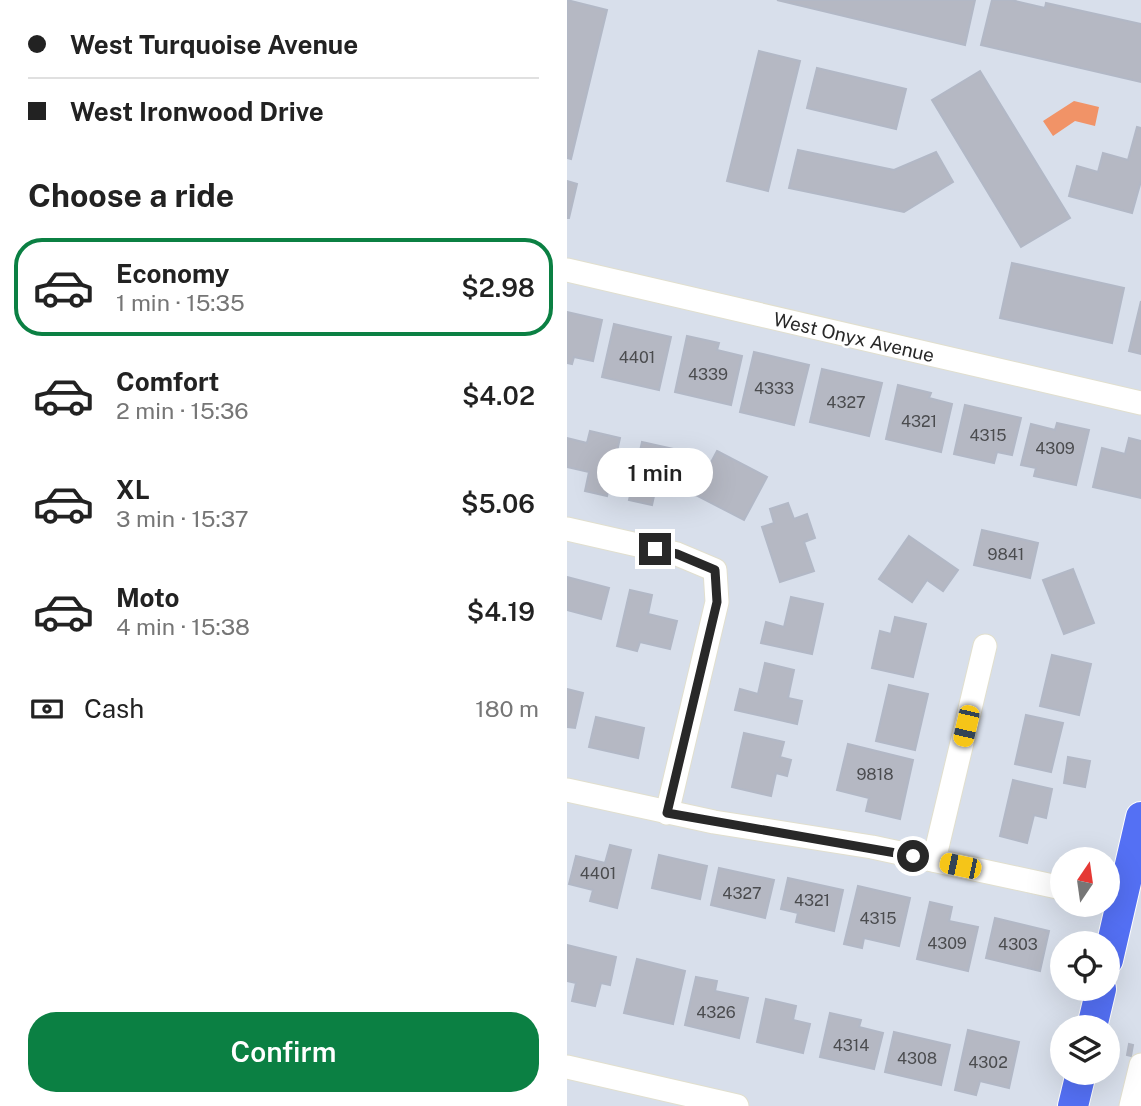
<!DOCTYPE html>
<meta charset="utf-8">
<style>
:root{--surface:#fff;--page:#f2f2f2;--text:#222;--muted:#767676;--line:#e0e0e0;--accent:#0b8043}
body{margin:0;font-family:"Public Sans",sans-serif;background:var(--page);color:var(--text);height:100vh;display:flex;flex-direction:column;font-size:26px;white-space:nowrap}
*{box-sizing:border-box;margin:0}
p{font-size:23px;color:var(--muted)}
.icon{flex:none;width:38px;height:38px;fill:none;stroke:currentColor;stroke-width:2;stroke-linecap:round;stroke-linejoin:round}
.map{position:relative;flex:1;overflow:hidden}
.details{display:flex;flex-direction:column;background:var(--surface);width:567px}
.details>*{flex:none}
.banner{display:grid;align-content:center;height:154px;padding:0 28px;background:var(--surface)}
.needle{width:46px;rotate:13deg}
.tools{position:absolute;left:483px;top:847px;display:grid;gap:14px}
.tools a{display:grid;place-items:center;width:70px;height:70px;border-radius:50%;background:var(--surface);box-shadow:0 7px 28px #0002;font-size:35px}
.end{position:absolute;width:32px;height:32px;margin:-16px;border:9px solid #282828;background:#fff;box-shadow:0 0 0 4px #fff}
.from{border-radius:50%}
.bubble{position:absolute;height:49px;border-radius:24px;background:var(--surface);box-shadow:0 7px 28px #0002;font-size:23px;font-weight:600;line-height:49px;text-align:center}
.car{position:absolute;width:21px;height:42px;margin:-21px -10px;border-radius:9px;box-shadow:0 0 5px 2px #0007;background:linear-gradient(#f5c518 24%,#345 0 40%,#f5c518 0 76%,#345 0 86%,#f5c518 0)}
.banner b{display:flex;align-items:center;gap:24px;height:66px;font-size:26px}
.banner b+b{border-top:2px solid var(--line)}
.banner i{width:18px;height:18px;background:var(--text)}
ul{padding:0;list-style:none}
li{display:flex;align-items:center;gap:21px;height:98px;margin:0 14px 10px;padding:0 14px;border:4px solid transparent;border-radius:28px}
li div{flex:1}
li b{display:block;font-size:26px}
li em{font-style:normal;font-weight:600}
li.active{border-color:var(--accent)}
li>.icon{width:63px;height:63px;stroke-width:1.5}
h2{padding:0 28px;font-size:32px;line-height:84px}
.pay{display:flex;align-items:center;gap:18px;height:77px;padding:0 28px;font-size:26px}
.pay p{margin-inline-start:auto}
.primary-button{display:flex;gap:14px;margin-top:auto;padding:14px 28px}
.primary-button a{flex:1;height:80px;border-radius:28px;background:var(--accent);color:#fff;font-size:28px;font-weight:600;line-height:80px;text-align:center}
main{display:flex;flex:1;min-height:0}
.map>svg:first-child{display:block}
.water{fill:#f19367}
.building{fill:#b5b8c3;stroke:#b2b8c6;stroke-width:2}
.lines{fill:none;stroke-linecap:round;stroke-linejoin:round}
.minor-casing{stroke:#e1dfce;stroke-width:25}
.major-casing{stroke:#fff;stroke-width:32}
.minor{stroke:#fff;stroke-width:23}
.major{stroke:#5470f4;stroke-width:30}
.route{stroke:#282828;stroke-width:9}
.labels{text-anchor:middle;stroke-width:5;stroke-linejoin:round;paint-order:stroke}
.number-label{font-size:16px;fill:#4b4c4f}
.street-label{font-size:19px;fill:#282828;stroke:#fff}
</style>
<main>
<section class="details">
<div class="banner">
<b><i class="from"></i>West Turquoise Avenue</b>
<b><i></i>West Ironwood Drive</b>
</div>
<h2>Choose a ride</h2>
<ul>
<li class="active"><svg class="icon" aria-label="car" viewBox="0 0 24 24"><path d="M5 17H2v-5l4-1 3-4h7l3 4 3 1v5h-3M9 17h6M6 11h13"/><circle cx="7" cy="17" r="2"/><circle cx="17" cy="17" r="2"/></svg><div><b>Economy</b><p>1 min · 15:35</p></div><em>$2.98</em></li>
<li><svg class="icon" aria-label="car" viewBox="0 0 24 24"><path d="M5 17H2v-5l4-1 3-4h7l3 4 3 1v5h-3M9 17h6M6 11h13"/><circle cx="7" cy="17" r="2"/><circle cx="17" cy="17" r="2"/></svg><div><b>Comfort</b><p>2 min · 15:36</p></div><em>$4.02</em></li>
<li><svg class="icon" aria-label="car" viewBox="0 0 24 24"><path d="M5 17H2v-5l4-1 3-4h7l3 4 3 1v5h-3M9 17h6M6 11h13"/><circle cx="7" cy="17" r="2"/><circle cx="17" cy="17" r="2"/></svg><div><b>XL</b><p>3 min · 15:37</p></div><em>$5.06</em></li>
<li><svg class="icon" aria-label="car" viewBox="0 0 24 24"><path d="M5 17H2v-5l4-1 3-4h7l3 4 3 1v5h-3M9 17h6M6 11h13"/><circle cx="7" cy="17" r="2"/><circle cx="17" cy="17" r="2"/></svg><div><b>Moto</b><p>4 min · 15:38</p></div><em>$4.19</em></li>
</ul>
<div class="pay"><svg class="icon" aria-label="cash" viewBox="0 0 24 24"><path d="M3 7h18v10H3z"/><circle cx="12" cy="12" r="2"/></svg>Cash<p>180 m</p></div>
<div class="primary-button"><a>Confirm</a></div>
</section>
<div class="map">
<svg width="574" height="1106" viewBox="0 0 574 1106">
<rect width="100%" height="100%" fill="#d8dfeb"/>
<polygon class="water" points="507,101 532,107 528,126 508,121 486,136 476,121"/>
<g class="building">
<polygon points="0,0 40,10 4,159 0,158"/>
<polygon points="210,0 408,0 398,45"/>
<polygon points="425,0 444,0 478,8 479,3 574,24 574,82 414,45"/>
<polygon points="192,51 233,61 201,191 160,181"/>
<polygon points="250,68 339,89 329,129 240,108"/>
<polygon points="413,71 503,218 454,247 365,100"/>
<polygon points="570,127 574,128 574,181 565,213 502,196 510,166 531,172 536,153 561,160"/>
<polygon points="231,150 327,170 369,152 386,182 337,212 222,188"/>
<polygon points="0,181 10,184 2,218 0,218"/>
<polygon points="445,263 557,288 545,343 433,318"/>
<polygon points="574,301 574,354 562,351"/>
<polygon points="0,312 35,320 26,361 7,357 5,364 0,363"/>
<polygon points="47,324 104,337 92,390 35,377"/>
<polygon points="120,336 152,343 150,350 175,356 164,405 108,392"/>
<polygon points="187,352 242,365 227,425 173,412"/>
<polygon points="255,369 315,383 302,436 243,422"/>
<polygon points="331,385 364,393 362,398 385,404 374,452 319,439"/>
<polygon points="398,405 454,418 445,455 430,452 427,463 387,454"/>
<polygon points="490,423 522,430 509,485 467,476 469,468 454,465 464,424 488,430"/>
<polygon points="23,431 53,438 40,496 18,491 22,472 0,467 0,438 20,443"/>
<polygon points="562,438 574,441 574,498 526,487 535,448 558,454"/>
<polygon points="75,442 111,450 108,461 123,464 117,493 89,487 85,505 62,500"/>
<polygon points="150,451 200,477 177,520 127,494"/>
<polygon points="221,503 227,519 240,514 248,538 237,542 247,571 213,582 195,527 207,523 203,509"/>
<polygon points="415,530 471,543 463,578 407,565"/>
<polygon points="342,536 391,570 376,591 360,580 345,602 312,579"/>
<polygon points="506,569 527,623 497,634 476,580"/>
<polygon points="0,577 42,588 34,619 0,610"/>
<polygon points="63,590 85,595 81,614 110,621 103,649 73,642 70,651 50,646"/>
<polygon points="224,597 256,604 245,654 194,643 199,622 217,627"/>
<polygon points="328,617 359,624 346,677 305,668 313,631 324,634"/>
<polygon points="485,655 524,664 512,715 473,706"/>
<polygon points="198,663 227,670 221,698 235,701 230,724 168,710 173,689 191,694"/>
<polygon points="322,685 361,694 348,750 309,741"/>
<polygon points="0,689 16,693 8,728 0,727"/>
<polygon points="459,715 496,723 484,772 448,764"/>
<polygon points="29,717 77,728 71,758 22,747"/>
<polygon points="177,733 217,742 213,757 224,760 220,776 209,773 204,796 165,787"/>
<polygon points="281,744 346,760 333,819 299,811 302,798 270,790"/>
<polygon points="501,757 523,761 518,787 497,783"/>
<polygon points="446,780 485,789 479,818 467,815 460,843 433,836"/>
<polygon points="43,845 64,850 50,908 23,901 26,890 2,884 9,856 38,863"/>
<polygon points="92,855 140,866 133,899 85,888"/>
<polygon points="152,868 207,880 198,918 144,905"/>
<polygon points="221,878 276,890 267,931 229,922 231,913 214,909"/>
<polygon points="291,886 343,898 332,946 297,938 295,948 277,944"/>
<polygon points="363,902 385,907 382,921 411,927 401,971 350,959"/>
<polygon points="428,918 482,931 473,971 419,958"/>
<polygon points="0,945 49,957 43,985 34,983 28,1006 5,1001 9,983 0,981"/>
<polygon points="70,959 118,971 106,1024 57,1013"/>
<polygon points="129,977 150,981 148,991 181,998 172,1038 118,1025"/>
<polygon points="199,999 229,1006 226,1020 243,1024 236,1053 190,1042"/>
<polygon points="263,1013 294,1020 292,1027 316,1033 307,1069 253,1057"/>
<polygon points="401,1030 452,1042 442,1088 413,1081 409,1095 388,1090"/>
<polygon points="327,1032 383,1045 374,1085 318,1072"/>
<polygon points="562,1044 566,1045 564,1056 560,1055"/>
</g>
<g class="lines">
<g class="minor-casing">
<g id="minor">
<polyline points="0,270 574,403"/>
<polyline points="0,529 110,554 148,570 150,602 100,813"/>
<polyline points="0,790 147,822 305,847 495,888"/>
<polyline points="367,860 418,646"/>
<polyline points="0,1067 170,1106"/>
<polyline points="564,1106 574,1065"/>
</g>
</g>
<g class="major-casing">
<g id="major">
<polyline points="541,960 574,817"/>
<polyline points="525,1027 534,989"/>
<polyline points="506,1106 514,1073"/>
</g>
</g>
<use href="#minor" class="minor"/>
<use href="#major" class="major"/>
</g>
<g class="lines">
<polyline class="route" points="88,549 110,554 148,570 150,602 100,813 346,856"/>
</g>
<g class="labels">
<g class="number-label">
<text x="70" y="363">4401</text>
<text x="141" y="380">4339</text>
<text x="207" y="394">4333</text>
<text x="279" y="408">4327</text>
<text x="352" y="427">4321</text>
<text x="421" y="441">4315</text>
<text x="488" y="454">4309</text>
<text x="439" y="560">9841</text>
<text x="308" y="780">9818</text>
<text x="31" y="879">4401</text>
<text x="175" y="899">4327</text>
<text x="245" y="906">4321</text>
<text x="311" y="924">4315</text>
<text x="380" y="949">4309</text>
<text x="451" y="950">4303</text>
<text x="149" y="1018">4326</text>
<text x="284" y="1051">4314</text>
<text x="350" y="1064">4308</text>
<text x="421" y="1068">4302</text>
</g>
<g class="street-label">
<text transform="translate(287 337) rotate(13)" y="7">West Onyx Avenue</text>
</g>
</g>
</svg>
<div class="tools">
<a><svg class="needle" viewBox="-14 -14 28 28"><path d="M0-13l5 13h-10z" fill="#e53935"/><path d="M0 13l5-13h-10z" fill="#767676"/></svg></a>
<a><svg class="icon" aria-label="locate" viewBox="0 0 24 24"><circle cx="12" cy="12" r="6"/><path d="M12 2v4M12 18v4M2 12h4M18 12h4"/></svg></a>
<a><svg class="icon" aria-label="layers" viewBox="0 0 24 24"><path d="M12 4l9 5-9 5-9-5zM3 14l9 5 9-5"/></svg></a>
</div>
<i class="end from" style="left:346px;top:856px"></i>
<i class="end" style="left:88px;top:549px"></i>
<div class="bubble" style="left:30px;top:448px;width:116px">1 min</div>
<i class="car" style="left:399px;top:726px;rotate:193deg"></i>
<i class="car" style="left:393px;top:866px;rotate:282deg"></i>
</div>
</main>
